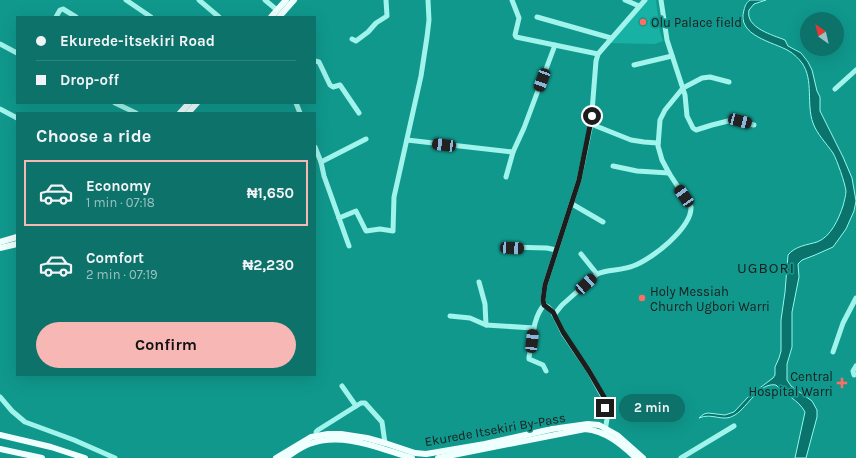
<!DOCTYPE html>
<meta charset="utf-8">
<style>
:root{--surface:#0c726a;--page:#157770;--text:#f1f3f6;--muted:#9ac2c1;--line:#2c847e;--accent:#f7b7b4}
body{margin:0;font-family:Karla,sans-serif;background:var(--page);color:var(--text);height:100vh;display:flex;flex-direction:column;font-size:15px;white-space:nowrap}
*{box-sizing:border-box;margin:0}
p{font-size:13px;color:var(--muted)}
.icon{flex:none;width:22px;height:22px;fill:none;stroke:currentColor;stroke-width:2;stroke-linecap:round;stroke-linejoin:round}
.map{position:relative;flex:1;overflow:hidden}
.details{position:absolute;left:16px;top:112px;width:300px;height:264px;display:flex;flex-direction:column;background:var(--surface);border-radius:0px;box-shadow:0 4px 16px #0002}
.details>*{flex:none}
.top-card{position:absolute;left:16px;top:16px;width:300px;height:88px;border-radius:0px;box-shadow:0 4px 16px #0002;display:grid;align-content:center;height:88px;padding:0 20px;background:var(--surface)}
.needle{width:26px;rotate:326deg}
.controls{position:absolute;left:800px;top:12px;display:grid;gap:8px}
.controls a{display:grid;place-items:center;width:44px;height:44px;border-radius:50%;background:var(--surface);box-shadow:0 4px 16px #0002;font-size:20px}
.end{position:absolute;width:18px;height:18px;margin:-9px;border:5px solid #1d1d1d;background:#fff;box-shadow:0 0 0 2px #fff}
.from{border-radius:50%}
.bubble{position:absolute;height:28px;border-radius:14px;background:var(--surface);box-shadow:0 4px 16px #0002;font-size:13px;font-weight:700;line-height:28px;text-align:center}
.car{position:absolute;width:12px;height:24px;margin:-12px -6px;border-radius:5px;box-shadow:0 0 3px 1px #0007;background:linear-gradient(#222 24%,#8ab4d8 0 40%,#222 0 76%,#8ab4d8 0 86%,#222 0)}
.top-card b{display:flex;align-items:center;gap:14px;height:38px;font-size:15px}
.top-card b+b{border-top:1px solid var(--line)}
.top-card i{width:10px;height:10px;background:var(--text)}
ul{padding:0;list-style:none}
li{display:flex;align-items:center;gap:12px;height:66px;margin:0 8px 6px;padding:0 12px;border:2px solid transparent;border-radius:0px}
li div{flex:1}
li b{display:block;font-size:15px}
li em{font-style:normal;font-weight:700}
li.selected{border-color:var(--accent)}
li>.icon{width:36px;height:36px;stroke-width:1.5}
h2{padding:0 20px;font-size:18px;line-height:48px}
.button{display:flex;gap:8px;margin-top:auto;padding:8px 20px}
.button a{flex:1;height:46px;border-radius:24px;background:var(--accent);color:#111;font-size:16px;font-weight:700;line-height:46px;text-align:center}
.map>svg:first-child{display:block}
.green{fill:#17b2a4}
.water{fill:#09736c;stroke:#92f8ed}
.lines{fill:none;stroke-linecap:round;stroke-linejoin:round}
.minor{stroke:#a0f4ec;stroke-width:5}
.major{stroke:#eefffe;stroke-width:6}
.route{stroke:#1d1d1d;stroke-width:5}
.poi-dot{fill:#ff6e64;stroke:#10988d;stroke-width:1.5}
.labels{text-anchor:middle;stroke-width:3.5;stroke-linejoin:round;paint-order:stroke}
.poi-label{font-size:13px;fill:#1d1d1d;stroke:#10988d;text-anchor:start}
.street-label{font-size:13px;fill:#1d1d1d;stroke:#10988d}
.quarter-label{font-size:15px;letter-spacing:1px;fill:#1d1d1d;stroke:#10988d}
</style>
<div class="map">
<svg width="856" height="458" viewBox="0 0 856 458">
<rect width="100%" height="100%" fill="#10988d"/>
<polygon class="green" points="646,0 656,0 660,32 663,41 655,44 609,43"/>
<path class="water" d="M750 0H766L754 4 749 10C745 28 773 35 785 40L788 46 801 53 808 62 812 70 817 91 820 97V111L843 157 852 178 856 201 854 211 846 229 833 247 815 255 802 260 798 264 799 277 792 312V347L787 364V380L791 386 812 401 817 410V417L806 458H795L805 412C798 399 786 396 776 385 759 382 748 407 735 415 723 423 712 412 699 418L704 414 708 413 725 415 734 412 749 396 773 378 775 375V367L779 358 781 351V320L785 292 788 255C795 246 807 245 817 242 831 237 839 218 843 206 844 202 846 195 846 191 845 183 837 160 833 153 826 143 817 134 813 123 806 104 814 80 802 63 799 59 794 54 789 51 774 42 736 36 744 10 745 6 746 3 750 0Z"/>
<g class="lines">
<g class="minor">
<polyline points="126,0 151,17"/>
<polyline points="199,0 219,17"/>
<polyline points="265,0 277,10"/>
<polyline points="512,0 519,18 515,35 516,37 598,54"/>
<polyline points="625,0 639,6"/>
<polyline points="661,0 667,40 685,95 687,116 693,128 696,130 712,125 732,120 754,125"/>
<polyline points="56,17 60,10 63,9 76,17"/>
<polyline points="537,17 611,38"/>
<polyline points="352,39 356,41 368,32 376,23 387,16 386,0"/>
<polyline points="0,44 17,53"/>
<polyline points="315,61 319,62 330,85 333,87 340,85 359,113"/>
<polyline points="634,65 672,56"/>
<polyline points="835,89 856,70"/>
<polyline points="115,103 136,113"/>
<polyline points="296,103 300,113"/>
<polyline points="0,109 17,118"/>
<polyline points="591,124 631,140 644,142 658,143"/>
<polyline points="407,140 513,152"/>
<polyline points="315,147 321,162 324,176 349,246"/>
<polyline points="321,162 366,139"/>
<polyline points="613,166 637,171 669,173"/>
<polyline points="506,177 513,152 524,128 555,45"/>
<polyline points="572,204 603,222"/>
<polyline points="339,218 356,211 366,231 380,229 393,231 394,197 421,76 427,37 429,20 428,0"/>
<polyline points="503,247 547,248 556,250"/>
<polyline points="581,254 597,274"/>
<polyline points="479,282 485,304 486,325"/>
<polyline points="544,305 543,300 545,285 579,180 591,124 596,61 598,54 645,0"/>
<polyline points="544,305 548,307 553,312 563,333 589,371 603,397 607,419 605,431"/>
<path d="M544 305C532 319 533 340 529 357V359L543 365 546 371"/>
<path d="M554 315 562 305 597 274C608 269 621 271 633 266 651 260 692 228 691 207L669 173 662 160 658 146 660 120 665 110 683 88 702 78 710 77 729 82"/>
<polyline points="450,316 470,318 486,325 534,328"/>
<polyline points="833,352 843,323 856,298"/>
<polyline points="854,375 853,371 856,366"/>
<polyline points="342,386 356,406"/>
<polyline points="0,397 12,411 25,422 74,440 115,458"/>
<polyline points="317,435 316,432 318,430 361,403 365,403 382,422 385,443"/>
<polyline points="681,458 734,426"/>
</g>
<g class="major">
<polyline points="271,17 286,0"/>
<polyline points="279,17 294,0"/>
<polyline points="180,113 189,103"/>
<polyline points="188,113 197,103"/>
<polyline points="0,242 17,237"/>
<polyline points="0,248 17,244"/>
<polyline points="0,435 51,447 85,458"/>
<polyline points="0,449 42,458"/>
<polyline points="276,458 311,437 328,434 341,434 367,438 385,443 415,453 426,454 485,444 552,429 588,424 599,425 617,435 643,458"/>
<path d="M285 458C293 453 301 447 309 444 343 431 380 449 412 458"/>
<path d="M438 458 585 429C606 431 621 444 636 458"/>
</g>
</g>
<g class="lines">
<polyline class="route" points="592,116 579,180 545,285 543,300 544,305 553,312 563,332 589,371 604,397 605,408"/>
</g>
<g class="poi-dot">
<circle cx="643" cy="22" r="4"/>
<circle cx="642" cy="298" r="4"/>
<path d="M840 377h4v4h4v4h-4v4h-4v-4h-4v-4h4z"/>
</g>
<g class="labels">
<g class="poi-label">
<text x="651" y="27">Olu Palace field</text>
<text x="650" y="296">Holy Messiah<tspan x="650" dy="15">Church Ugbori Warri</tspan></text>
<text x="833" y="381" text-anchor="end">Central<tspan x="833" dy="15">Hospital Warri</tspan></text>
</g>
<g class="street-label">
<text transform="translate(495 429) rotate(-10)" y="5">Ekurede Itsekiri By-Pass</text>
</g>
<g class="quarter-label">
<text x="766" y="273">UGBORI</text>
</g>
</g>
</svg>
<div class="controls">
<a><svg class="needle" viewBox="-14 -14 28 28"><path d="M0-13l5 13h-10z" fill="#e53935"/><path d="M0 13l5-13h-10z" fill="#9ac2c1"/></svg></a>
</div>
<i class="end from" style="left:592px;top:116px"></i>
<i class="end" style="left:605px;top:408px"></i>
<div class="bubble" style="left:619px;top:394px;width:66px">2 min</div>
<i class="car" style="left:542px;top:80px;rotate:200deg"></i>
<i class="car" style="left:740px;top:121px;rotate:105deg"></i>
<i class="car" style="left:444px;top:145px;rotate:277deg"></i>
<i class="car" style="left:684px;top:196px;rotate:325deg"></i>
<i class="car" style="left:512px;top:248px;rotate:93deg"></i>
<i class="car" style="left:586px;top:284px;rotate:48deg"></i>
<i class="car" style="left:532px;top:341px;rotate:6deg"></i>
<div class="top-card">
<b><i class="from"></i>Ekurede-itsekiri Road</b>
<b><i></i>Drop-off</b>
</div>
<section class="details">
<h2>Choose a ride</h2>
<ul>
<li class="selected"><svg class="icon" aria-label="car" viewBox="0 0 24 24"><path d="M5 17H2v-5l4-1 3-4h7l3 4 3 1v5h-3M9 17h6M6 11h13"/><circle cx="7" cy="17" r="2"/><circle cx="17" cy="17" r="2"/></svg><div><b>Economy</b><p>1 min · 07:18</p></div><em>₦1,650</em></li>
<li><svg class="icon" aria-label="car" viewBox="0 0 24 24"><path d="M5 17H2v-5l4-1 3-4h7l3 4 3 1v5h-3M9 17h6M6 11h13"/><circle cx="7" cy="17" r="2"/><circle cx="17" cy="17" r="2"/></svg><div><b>Comfort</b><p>2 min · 07:19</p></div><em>₦2,230</em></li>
</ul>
<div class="button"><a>Confirm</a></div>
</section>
</div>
